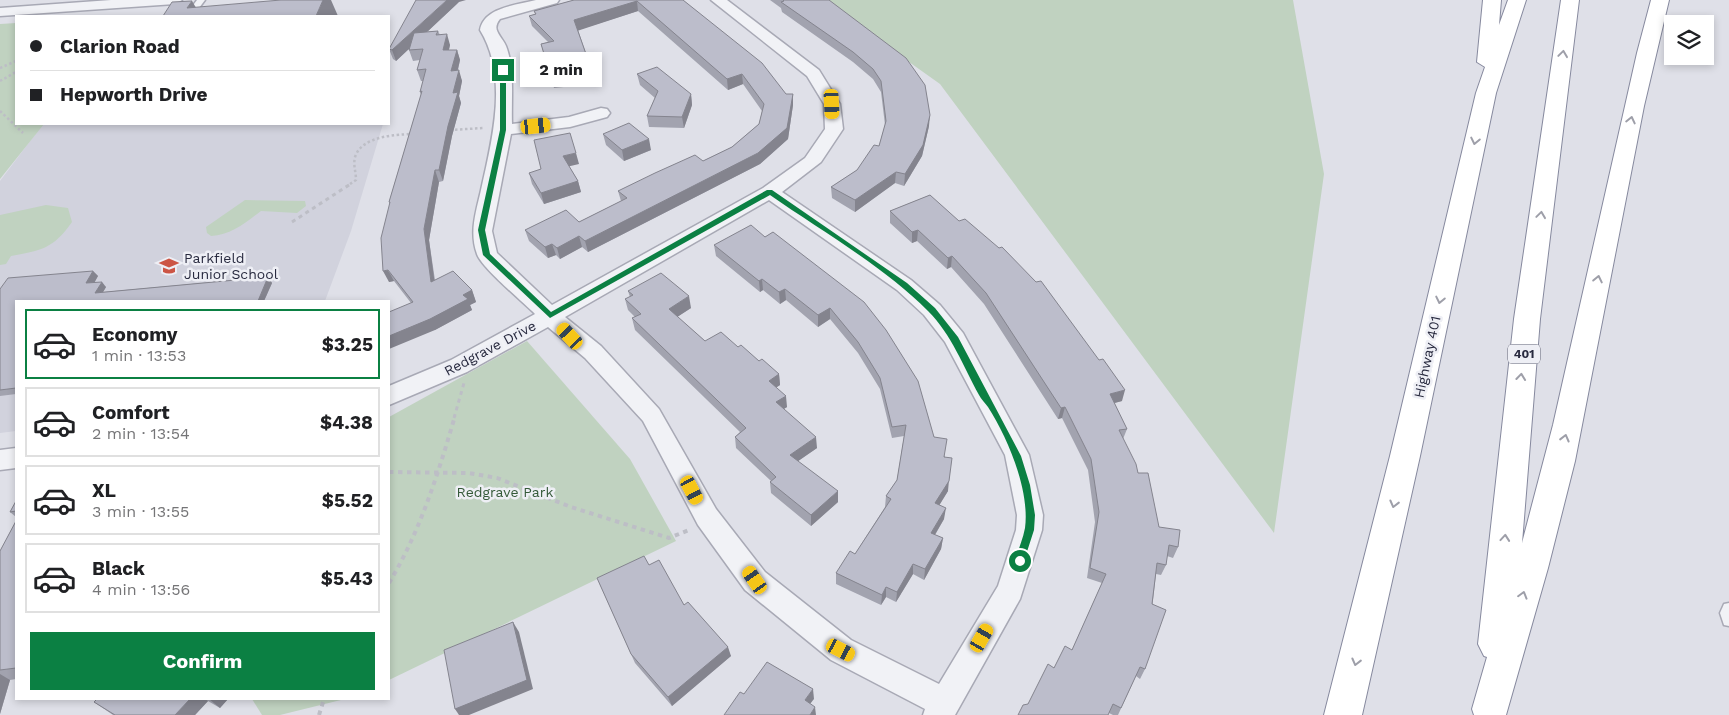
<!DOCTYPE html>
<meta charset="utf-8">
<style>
:root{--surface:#fff;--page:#f2f2f2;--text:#202124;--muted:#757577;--line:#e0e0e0;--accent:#0b8043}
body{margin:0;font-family:"Work Sans",sans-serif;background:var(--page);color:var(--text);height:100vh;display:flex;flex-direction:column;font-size:19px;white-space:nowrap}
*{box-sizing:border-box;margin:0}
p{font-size:16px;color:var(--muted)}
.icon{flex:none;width:28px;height:28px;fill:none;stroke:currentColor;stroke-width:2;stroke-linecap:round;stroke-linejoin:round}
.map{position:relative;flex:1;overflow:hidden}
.sheet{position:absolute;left:15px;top:300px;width:375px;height:400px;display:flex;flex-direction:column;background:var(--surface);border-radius:0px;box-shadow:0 2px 8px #0003}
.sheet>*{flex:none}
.guide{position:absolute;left:15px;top:15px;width:375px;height:110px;border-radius:0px;box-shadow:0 2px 8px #0003;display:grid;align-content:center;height:110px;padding:0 15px;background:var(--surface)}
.fabs{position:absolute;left:1664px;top:15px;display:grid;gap:10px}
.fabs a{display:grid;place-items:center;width:50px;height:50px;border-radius:0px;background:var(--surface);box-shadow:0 2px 8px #0003;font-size:25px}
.end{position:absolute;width:22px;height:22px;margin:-11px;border:6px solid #0b8043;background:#fff;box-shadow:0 0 0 2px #fff}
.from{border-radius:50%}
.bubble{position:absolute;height:35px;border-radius:0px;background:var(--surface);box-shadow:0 2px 8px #0003;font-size:16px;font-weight:700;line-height:35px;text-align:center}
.car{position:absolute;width:15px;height:30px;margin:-15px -8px;border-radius:6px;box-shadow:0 0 4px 1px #0007;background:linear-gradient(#f5c518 24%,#345 0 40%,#f5c518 0 76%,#345 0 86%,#f5c518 0)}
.guide b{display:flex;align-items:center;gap:18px;height:48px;font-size:19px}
.guide b+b{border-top:1px solid var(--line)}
.guide i{width:12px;height:12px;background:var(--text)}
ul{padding:9px 0 0;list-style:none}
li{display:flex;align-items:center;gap:15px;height:70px;margin:0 10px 8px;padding:0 5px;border:2px solid var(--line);border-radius:0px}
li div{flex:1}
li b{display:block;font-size:19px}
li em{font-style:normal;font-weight:700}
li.selected{border-color:var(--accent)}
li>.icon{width:45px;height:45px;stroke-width:1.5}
.button{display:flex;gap:10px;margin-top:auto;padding:10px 15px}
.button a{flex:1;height:58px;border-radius:0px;background:var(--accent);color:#fff;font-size:20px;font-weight:700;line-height:58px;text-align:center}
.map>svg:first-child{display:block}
.built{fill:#d1d2dd}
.green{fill:#c0d2c0}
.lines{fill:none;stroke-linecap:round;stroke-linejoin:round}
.service-casing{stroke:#a8a9b5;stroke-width:3}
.minor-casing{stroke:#a8a9b5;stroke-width:3}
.motorway-casing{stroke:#86899e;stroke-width:2}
.path-far2{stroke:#bdbec6;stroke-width:2.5;stroke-dasharray:2.5 2.5;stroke-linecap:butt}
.path-far1{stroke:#bdbec6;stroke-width:3;stroke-dasharray:4 4;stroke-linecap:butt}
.path{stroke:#bdbec6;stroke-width:4;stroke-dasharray:4.5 4.5;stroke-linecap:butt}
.service{fill:#f1f2f6;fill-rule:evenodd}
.minor{fill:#f1f2f6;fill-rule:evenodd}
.motorway{fill:#fff;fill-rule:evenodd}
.wall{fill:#a2a3af}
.shaded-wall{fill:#84848e}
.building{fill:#bcbdcb;stroke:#84848e}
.oneway{stroke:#9e9fa9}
.route{fill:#0b8043}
.labels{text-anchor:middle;stroke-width:5;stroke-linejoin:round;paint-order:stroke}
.shield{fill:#eeeff5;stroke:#636576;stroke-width:1}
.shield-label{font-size:12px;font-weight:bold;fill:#282a3f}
.poi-label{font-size:14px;fill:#282a3f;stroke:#eeeff5;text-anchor:start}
.street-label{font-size:14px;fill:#282a3f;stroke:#eeeff5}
.park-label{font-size:14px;fill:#355a39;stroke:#eeeff5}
</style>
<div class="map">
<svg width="1729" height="715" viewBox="0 0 1729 715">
<rect width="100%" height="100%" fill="#dfe0e8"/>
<polygon class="built" points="43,124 383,124 351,231 325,301 16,301 16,431 0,433 0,181"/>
<g class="green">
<polygon points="822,0 1293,0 1324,174 1274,533 940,84"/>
<polygon points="16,23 16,124 44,124 0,179 0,24"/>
<path d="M245 200 305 201 306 206 297 213 261 211C245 223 231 235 211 236L207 233 206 227Z"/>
<path d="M46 205 68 208 72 222C53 249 42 250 11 256L6 264 0 265V215Z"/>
<polygon points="527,341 630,459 676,541 389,680 389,417"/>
<polygon points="252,699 345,699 280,715 262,715"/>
</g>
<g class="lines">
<g class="service-casing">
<g id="service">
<polygon points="197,0 205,0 193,16 185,16"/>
<polygon points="1729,603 1729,626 1724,625 1720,613 1724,604"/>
</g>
</g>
<g class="minor-casing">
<g id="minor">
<polygon points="111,0 182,0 175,4 0,16 0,8"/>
<path d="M536 0H559L557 3 500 19C491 30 501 35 506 46 515 69 511 99 512 124L569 117 601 108 607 109 610 113 607 117 570 127 511 134 492 231 497 253 552 305 763 188 805 158 825 129 824 104 807 76 711 0H727L819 70 840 104 843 129 821 162 782 192 911 280 940 305 963 333 1029 455 1043 515 1042 530 1020 599 955 715H923L925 709 831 660 745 590 698 525 643 421 585 358 548 327 467 372 389 405V386L451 360 535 314C524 303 481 267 477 254 469 232 476 212 481 190 492 140 509 77 480 30 484 7 517 5 536 0ZM769 200 897 290 924 315 945 342 1005 455 1017 515 1016 530 998 586 939 684 851 640 765 572 716 509 659 409 601 346 565 317Z"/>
<polygon points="16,448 16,468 0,470 0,450"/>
</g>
</g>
<g class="motorway-casing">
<g id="motorway">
<polygon points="1483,0 1501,0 1499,25 1508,0 1526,0 1496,93 1420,456 1362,715 1324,715 1390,456 1476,93 1485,67 1477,62"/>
<polygon points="1561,0 1579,0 1540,319 1522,543 1553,425 1637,53 1651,0 1669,0 1644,106 1575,461 1548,568 1506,715 1474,715 1472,709 1487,657 1484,656 1478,644 1514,319"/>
</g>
</g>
<g class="path-far2">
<polyline points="0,68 16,61"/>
<polyline points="0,81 16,72"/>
<polyline points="0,111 23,133"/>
<polyline points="450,130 483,128"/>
<path d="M350 184 356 180C356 172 353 165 355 157 362 136 394 135 411 134"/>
</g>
<g class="path-far1">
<polyline points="292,222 352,183"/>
<polyline points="454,418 464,383"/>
</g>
<g class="path">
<polyline points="389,472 469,473 497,478 571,507 669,538 689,530"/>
<path d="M389 583C420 532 438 474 455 416"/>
<polyline points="319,715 324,699"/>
</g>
<use href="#service" class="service"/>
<use href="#minor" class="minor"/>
<use href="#motorway" class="motorway"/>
</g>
<g class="wall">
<polygon points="574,0 683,0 786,94 793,94 793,105 788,139 760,164 588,252 582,247 560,259 556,255 548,258 529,241 525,230 579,222 621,201 618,191 703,161 732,147 759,124 762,111 743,84 728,90 638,11 578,30 592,71 594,82 574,81 573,86 554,88 541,44 548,42 532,26 529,16 535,14 534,11"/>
<polygon points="770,0 829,0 929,126 922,156 904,186 895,183 855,212 832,198 831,187 857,170 879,146 885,125 881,92 873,79 853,62 782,12 781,8"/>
<polygon points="459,2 427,32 438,31 440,35 450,45 449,50 457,50 460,60 458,70 462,81 459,96 461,103 452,136 443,181 439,182 429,240 435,280 472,290 476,302 470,305 472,310 435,330 411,303 394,281 389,282 390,205 389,202 421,95 420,92 423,81 421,81 417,70 420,60 413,61 409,50 410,48 396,61 393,59 389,49"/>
<polygon points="637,74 691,94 692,105 684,128 649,127 647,116 655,98 640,85"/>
<polygon points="603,134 651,150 624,161 606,145"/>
<polygon points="579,164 569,166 578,181 581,192 544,204 532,184 529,173"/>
<polygon points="930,195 1122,401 1114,403 1127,429 1123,439 1159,527 1178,547 1173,558 1167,556 1166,565 1161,575 1156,574 1145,669 1140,679 1136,676 1118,715 1113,715 1109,713 1028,704 1054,668 1072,650 1102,583 1087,578 1095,522 1088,470 1062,418 1058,419 984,304 951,267 947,269 917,241 912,243 890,223 890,211"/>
<polygon points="773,232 934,437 945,457 948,491 939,505 944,519 935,535 943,538 941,549 924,580 913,574 896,602 886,597 881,605 836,584 836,573 855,554 885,507 886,496 897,480 904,436 892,438 880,389 858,353 830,319 818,327 786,300 780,304 763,290 760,292 716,256 714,245 765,237"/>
<polygon points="93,271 98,276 94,282 106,287 103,292 268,277 272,283 264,301 16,301 16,394 0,396 0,289"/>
<polygon points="628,291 691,308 677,317 705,341 738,347 779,374 780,385 776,387 787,407 784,409 817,448 798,461 838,502 811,526 771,493 770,482 771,481 736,448 735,437 740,432 635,330 632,318 635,317 628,310 625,299 630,297"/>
<polygon points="16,501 16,517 10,512"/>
<polygon points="16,521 16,679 10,680 0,714 0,551"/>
<polygon points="649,565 684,605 731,656 672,706 635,663 597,578"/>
<polygon points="97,699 228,699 220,708 208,701 195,715 113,715 94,702"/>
</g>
<g class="shaded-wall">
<polygon points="323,0 331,0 338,16 316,16"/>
<polygon points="447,0 466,0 459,2 396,61 392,50"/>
<polygon points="192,1 201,16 187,8"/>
<polygon points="637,1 638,11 577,31 574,20"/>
<polygon points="447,34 450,45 446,61 443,50"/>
<polygon points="457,50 460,60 455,81 451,71"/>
<polygon points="459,70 462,81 459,96 461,103 452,136 443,181 439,170 453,93"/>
<polygon points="571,71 574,81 573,86 571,76"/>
<polygon points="742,74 743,84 728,90 727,79"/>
<polygon points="691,94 692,105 684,128 682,117"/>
<polygon points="793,94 793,105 788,139 760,164 588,252 585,241 758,153"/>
<polygon points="930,115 929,126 922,156 904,186 905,174"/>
<polygon points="649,139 651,150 624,161 622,150"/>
<polygon points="576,153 579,164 566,167 563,156"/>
<polygon points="435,170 439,182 429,240 436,293 431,282 424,229"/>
<polygon points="896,172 895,183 855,212 855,200"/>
<polygon points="578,181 581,192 544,204 541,193"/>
<polygon points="918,230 917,241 912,243 912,232"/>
<polygon points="579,236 582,247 560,259 557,248"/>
<polygon points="552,244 556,255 548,258 545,247"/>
<polygon points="952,256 951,267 947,269 948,258"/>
<polygon points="388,270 394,281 389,282 383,271"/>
<polygon points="93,271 98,276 91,289 86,283"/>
<polygon points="268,277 272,283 264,301 258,301"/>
<polygon points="762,279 763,290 760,292 759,281"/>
<polygon points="102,282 106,287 99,299 95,293"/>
<polygon points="785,289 786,300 780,304 779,292"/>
<polygon points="472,290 476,302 470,305 472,310 435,330 389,349 389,336"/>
<polygon points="689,296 691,308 671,321 669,309"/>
<polygon points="830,308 830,319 818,327 818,315"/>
<polygon points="779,374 780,385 770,392 769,381"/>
<polygon points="1125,390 1122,401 1107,405 1110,394"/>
<polygon points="786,396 787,407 777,413 776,402"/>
<polygon points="1065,407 1062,418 1058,419 1061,408"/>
<polygon points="816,437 817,448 791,466 790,455"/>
<polygon points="950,469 948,491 934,514 935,503"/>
<polygon points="838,491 838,502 811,526 811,515"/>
<polygon points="946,508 944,519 930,543 931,533"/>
<polygon points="943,538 941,549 924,580 925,569"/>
<polygon points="913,564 913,574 896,602 897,592"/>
<polygon points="886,587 886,597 881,605 882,595"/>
<polygon points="513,622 519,632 533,689 469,715 459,715 455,709"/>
<polygon points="728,647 731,656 672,706 668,697"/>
<polygon points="0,674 10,680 0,714"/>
<polygon points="813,689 814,699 806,709 805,700"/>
<polygon points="190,699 205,699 208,701 195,715 175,715"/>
<polygon points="209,699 228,699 220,708"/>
<polygon points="815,707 816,715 810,715"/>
</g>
<g class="building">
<polygon points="281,0 323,0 316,16 163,16 172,2 192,1 187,8"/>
<polygon points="416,0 447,0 392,50 389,49"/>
<polygon points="574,0 683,0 762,63 786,94 793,94 787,128 758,153 585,241 579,236 557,248 552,244 545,247 525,230 566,210 579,222 627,198 618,191 655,173 695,155 703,161 732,147 759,124 764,104 742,74 727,79 637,1 574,20 592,71 571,71 571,76 551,77 541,44 554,41 529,16 536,14 534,11"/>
<polygon points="783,0 829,0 906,58 925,85 930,115 923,145 905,174 896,172 855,200 831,187 857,170 874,145 879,146 886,121 881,81 873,69 853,52 781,2 784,1"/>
<polygon points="438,31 436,35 447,34 443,50 457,50 451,71 459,70 453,93 458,92 448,126 439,170 435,170 424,229 431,282 453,271 472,290 463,295 468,299 430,319 389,336 389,312 413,302 388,270 383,271 381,238 390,202 389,202 422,91 420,92 426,69 417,70 423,49 409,50 414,33"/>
<polygon points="657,67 691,94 682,117 647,116 658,91 637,74"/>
<polygon points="629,123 649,139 622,150 603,134"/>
<polygon points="570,133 576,153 563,156 578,181 541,193 529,173 541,169 534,140"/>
<polygon points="930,195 959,221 965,219 999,248 1002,247 1036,282 1041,281 1099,360 1103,359 1125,390 1110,394 1127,429 1119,430 1136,464 1138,473 1148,473 1159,527 1180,530 1178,547 1169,545 1166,565 1157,563 1152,604 1166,610 1145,669 1140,667 1121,708 1113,704 1108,715 1018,715 1023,705 1028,704 1048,664 1054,668 1065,646 1072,650 1106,574 1090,568 1099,512 1091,459 1065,407 1061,408 986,293 952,256 948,258 918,230 912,232 890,211"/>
<polygon points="751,225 765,237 773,232 864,302 886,330 918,381 934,437 947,439 944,457 952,458 949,481 935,503 946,508 931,533 943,538 925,569 913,564 897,592 886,587 882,595 836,573 850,551 855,554 891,499 886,496 897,480 906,425 892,427 880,378 858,342 830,308 818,315 785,289 779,292 762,279 759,281 714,245"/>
<polygon points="93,271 86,283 102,282 95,293 268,277 258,301 16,301 16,388 0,390 0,289 8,278"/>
<polygon points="661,273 689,296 669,309 705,341 721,332 738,347 741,345 759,361 762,359 779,374 769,381 786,396 776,402 816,437 790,455 838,491 811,515 770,482 776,477 735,437 746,428 632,318 641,314 625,299 633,295 628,291"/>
<polygon points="16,501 16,511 10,512"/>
<polygon points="16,521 16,668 0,670 0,551"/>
<polygon points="644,556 649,565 659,560 684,605 688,602 728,647 668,697 631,654 597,578"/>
<polygon points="513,622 527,680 455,709 444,650"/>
<polygon points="767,662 813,689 805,700 815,707 810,715 724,715 740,692 744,694"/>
<polygon points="97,699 190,699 175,715 115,715 94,702"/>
</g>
<defs><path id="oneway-chevron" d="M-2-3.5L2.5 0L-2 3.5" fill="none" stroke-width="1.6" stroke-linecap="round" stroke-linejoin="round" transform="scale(1.25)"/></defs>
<g class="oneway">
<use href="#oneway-chevron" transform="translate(1563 54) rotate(-82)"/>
<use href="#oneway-chevron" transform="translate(1631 120) rotate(-77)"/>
<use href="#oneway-chevron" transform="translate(1475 141) rotate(102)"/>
<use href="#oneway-chevron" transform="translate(1541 215) rotate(-82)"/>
<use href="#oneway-chevron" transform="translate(1598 279) rotate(-78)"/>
<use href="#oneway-chevron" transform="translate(1440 300) rotate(102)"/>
<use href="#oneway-chevron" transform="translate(1521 377) rotate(-84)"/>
<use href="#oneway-chevron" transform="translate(1565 438) rotate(-76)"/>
<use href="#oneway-chevron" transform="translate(1394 504) rotate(104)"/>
<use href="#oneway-chevron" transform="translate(1505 538) rotate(-85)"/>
<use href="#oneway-chevron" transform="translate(1523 595) rotate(-74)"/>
<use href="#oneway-chevron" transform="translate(1356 662) rotate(104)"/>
</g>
<path class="route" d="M503 68 506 70V130L485 230 490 254 551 312 767 190H772L907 283 935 308 958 337 1021 456 1030 485 1035 515 1034 530 1023 564 1020 565 1015 561C1018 550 1023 539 1025 528 1030 491 1008 438 988 407 985 403 981 399 979 395 963 366 952 335 928 311 886 268 820 230 770 195L550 318 483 255 478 230 500 130V70Z"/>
<defs>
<g id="school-bare" transform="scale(1.5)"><path d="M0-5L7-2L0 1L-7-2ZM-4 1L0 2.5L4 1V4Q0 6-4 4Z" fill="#cc5545" stroke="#eeeff5" stroke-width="2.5" paint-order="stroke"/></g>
</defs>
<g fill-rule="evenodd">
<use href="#school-bare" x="169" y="266"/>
</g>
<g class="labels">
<rect class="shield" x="1508" y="344.5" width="32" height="19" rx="4"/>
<g class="shield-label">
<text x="1524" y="358">401</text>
</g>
<g class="poi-label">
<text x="184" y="263">Parkfield<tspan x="184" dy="16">Junior School</tspan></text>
</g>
<g class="street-label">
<text transform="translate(490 348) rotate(-28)" y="5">Redgrave Drive</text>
<text transform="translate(1427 357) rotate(-78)" y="5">Highway 401</text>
</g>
<g class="park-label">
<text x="505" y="497">Redgrave Park</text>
</g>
</g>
</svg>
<div class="fabs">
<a><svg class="icon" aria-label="layers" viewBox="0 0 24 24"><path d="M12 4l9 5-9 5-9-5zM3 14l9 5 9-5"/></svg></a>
</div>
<i class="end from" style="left:1020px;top:561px"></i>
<i class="end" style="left:503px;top:70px"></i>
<div class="bubble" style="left:520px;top:52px;width:82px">2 min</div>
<i class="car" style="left:832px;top:104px;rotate:177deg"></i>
<i class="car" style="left:536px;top:126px;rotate:84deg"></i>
<i class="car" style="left:570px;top:336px;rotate:317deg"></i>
<i class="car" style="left:692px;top:490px;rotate:152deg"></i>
<i class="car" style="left:755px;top:580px;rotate:325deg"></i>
<i class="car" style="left:982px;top:638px;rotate:30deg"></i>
<i class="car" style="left:841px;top:650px;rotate:117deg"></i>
<div class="guide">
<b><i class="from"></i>Clarion Road</b>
<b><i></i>Hepworth Drive</b>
</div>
<section class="sheet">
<ul>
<li class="selected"><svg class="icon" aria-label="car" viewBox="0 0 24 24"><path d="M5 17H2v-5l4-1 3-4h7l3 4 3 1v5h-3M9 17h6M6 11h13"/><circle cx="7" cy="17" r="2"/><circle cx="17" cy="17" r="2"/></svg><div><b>Economy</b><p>1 min · 13:53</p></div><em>$3.25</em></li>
<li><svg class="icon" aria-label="car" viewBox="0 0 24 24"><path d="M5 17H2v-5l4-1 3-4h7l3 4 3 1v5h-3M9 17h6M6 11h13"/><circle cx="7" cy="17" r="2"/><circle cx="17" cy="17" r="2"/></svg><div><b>Comfort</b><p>2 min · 13:54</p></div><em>$4.38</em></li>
<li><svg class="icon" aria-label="car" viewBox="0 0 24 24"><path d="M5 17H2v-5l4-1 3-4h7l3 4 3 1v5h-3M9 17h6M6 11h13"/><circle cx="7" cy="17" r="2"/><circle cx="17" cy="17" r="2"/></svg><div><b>XL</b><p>3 min · 13:55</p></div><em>$5.52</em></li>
<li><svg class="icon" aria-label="car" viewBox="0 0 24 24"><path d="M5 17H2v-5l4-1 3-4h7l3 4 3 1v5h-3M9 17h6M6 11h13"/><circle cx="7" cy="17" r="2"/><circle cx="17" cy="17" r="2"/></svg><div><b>Black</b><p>4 min · 13:56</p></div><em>$5.43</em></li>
</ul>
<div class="button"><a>Confirm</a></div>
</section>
</div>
